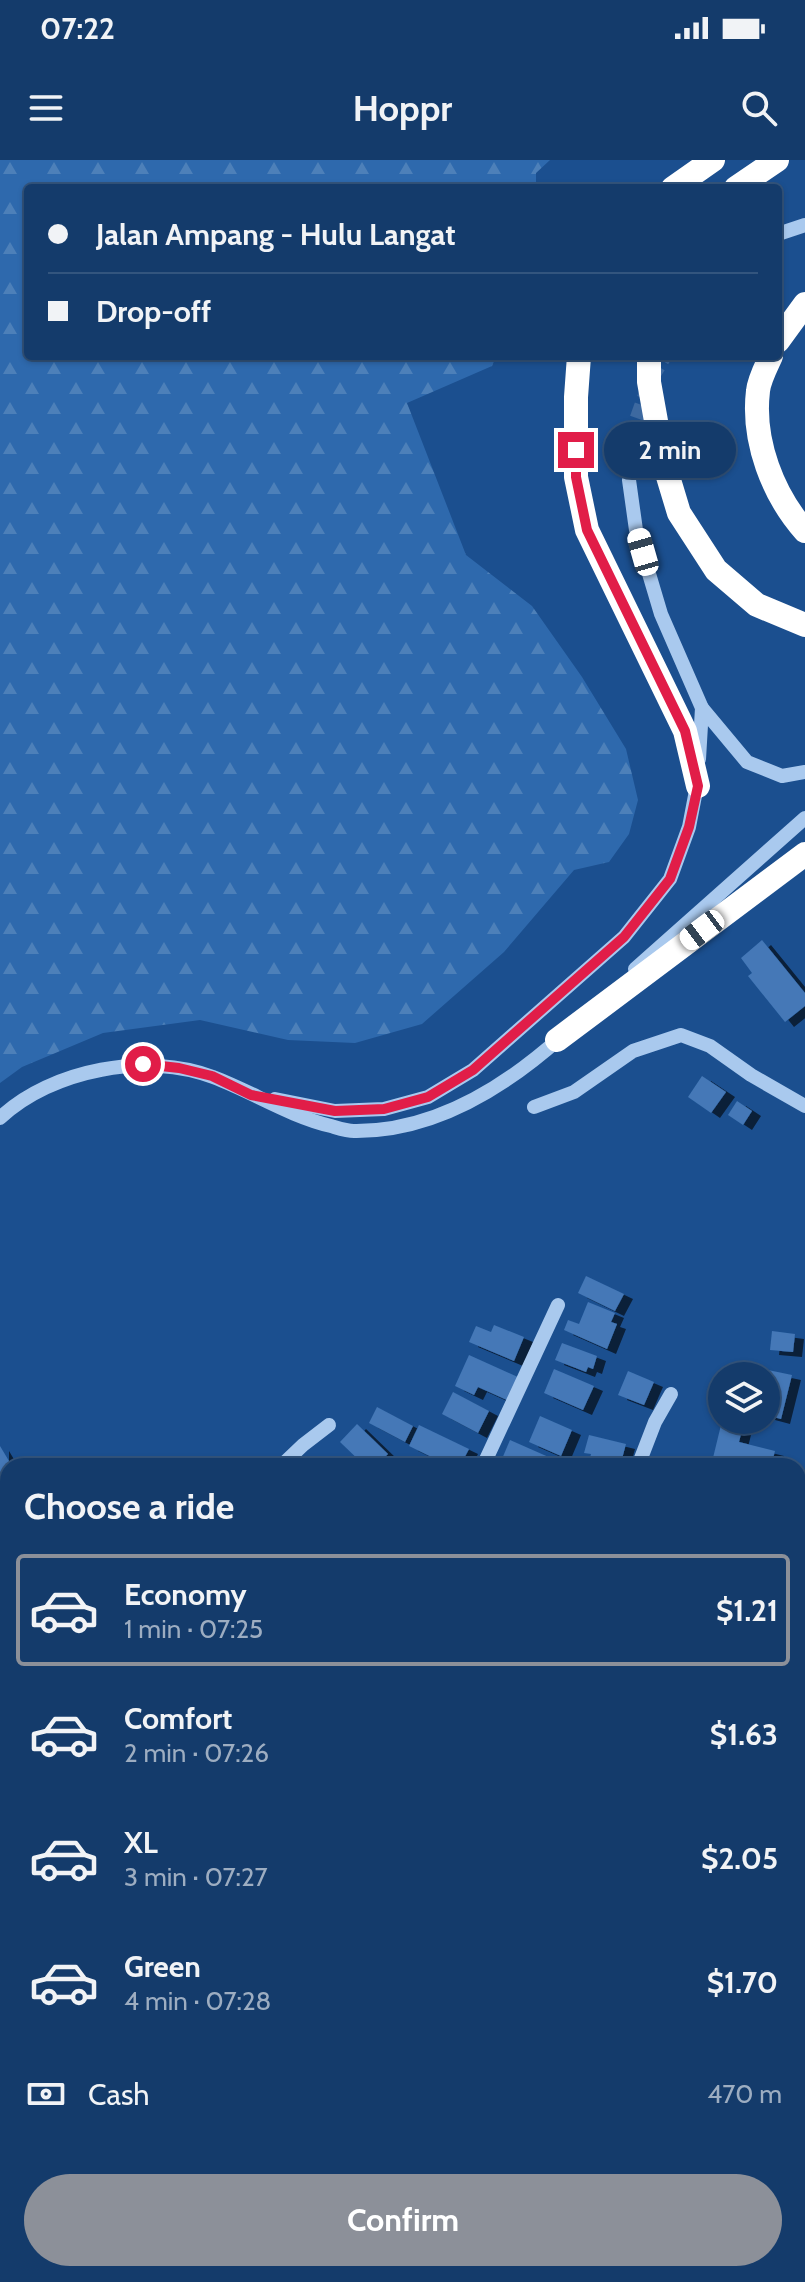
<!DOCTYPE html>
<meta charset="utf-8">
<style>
:root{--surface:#143b6b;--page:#1d4271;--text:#f1f3f6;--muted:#9dadc1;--line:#33557e;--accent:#8c9099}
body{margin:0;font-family:Cabin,sans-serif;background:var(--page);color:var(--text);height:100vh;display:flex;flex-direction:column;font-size:30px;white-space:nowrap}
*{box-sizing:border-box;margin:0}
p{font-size:26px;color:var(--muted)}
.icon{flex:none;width:44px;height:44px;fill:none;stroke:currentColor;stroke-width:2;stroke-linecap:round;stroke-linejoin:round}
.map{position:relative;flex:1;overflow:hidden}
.drawer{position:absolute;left:0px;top:1298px;width:806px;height:824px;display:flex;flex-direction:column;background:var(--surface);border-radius:24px 24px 0 0;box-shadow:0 2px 6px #0004,0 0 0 2px var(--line)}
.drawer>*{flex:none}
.guide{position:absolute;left:24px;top:24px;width:758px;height:176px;border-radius:8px;box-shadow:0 2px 6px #0004,0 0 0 2px var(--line);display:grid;align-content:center;height:176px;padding:0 24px;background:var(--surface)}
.fabs{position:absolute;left:708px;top:1202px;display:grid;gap:16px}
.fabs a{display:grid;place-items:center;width:72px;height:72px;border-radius:50%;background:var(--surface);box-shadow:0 2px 6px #0004,0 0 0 2px var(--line);font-size:40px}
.end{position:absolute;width:36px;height:36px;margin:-18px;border:10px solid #e11d48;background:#fff;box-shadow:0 0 0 4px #fff}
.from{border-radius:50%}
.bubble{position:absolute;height:56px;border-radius:28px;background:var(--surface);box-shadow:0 2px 6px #0004,0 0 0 2px var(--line);font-size:26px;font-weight:700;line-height:56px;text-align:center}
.car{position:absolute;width:24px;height:48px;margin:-24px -12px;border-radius:10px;box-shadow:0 0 6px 2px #0007;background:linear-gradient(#fff 24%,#345 0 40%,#fff 0 76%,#345 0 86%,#fff 0)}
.guide b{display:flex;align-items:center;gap:28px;height:76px;font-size:30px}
.guide b+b{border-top:2px solid var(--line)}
.guide i{width:20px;height:20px;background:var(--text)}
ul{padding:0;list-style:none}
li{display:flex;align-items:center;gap:24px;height:112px;margin:0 16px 12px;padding:0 8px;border:4px solid transparent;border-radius:8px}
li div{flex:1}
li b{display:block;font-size:30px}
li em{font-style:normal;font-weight:700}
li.on{border-color:var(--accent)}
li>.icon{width:72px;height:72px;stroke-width:1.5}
h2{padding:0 24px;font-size:36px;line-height:96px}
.pay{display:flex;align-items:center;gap:20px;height:88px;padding:0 24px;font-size:30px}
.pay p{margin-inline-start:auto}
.cta{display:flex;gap:16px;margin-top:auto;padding:16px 24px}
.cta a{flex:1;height:92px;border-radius:48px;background:var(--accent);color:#fff;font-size:32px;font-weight:700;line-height:92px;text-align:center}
.status{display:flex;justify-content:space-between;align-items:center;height:56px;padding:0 40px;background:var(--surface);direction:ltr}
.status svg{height:22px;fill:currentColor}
header{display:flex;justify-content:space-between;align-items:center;height:104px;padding:0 24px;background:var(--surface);font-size:36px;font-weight:700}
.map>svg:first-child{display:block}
.forest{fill:url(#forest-firs)}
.building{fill:#4478b7;filter:url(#shadow)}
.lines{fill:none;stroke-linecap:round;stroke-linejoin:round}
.minor-tunnel{stroke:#3d69a0;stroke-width:14;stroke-dasharray:14 7;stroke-linecap:butt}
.minor{stroke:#a9c9ee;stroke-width:14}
.highway{stroke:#fff;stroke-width:24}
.route{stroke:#e11d48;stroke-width:10}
</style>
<div class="status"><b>07:22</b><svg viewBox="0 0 49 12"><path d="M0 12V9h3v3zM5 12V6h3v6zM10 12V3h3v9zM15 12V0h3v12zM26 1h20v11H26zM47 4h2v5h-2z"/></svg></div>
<header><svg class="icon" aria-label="menu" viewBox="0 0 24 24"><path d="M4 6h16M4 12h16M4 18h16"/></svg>Hoppr<svg class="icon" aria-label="search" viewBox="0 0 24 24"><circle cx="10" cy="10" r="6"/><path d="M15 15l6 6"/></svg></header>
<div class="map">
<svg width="805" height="2122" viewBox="0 0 805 2122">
<defs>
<pattern id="forest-firs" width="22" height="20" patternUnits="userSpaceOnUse" patternTransform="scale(2)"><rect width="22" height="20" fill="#2e69ad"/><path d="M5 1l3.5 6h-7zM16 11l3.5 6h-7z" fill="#4d80b9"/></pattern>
<filter id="shadow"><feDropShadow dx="9" dy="5" stdDeviation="0" flood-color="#0009"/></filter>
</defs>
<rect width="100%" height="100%" fill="#1b4f8f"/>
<g class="forest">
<polygon points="0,0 550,0 536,13 536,28 28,28 28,196 496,196 492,206 407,243 466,395 532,446 582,517 626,589 638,640 629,674 609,702 574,710 504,792 422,864 355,883 288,880 200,860 103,873 22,907 0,923"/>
<polygon points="0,1969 3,1969 8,1981 8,2114 65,2114 68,2122 0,2122"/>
</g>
<g class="building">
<polygon points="762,780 805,833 805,846 785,862 748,816 752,813 741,798"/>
<polygon points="702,916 726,932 711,953 688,937"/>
<polygon points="737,941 752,951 743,965 728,955"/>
<polygon points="586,1116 624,1134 615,1151 578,1133"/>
<polygon points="588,1142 615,1153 611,1162 617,1164 607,1189 564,1170 568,1160 579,1164"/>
<polygon points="494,1165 524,1177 514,1201 469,1182 476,1166 491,1172"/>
<polygon points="772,1171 795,1174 793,1192 770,1190"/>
<polygon points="562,1183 597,1196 593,1209 588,1207 586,1212 555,1200"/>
<polygon points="469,1195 520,1218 509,1241 478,1227 474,1235 455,1226"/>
<polygon points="554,1209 594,1226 583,1250 544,1233"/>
<polygon points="768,1210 792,1215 781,1259 766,1255 766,1218"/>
<polygon points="628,1211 654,1222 644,1245 618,1235"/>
<polygon points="453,1232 489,1251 478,1273 442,1254"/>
<polygon points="377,1247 413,1266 405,1282 369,1263"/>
<polygon points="540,1256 572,1270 561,1296 529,1282"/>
<polygon points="357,1264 388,1294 376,1306 365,1306 340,1282"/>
<polygon points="419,1265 469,1289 460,1306 450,1306 409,1286"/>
<polygon points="721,1265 742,1270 739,1282 775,1291 771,1306 728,1306 712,1302"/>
<polygon points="589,1275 626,1284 620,1306 588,1306 591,1294 584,1293"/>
<polygon points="510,1280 569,1306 499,1306"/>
<polygon points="0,1286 12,1306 8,1306 8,1346 0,1359"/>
<polygon points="669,1297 701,1305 700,1306 667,1306"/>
<polygon points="798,1627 805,1627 805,1667 798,1668"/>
<rect x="798" y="1680" width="7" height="36"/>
<polygon points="799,1821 805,1821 805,1878 800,1877 802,1843 798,1843"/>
<polygon points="798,1920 805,1922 805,1945 798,1944"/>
<polygon points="798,1956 805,1956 805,1982 798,1981"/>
<polygon points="798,1987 805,1988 805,2008 798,2007"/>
<polygon points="798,2024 805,2025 805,2055 798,2054"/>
<polygon points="798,2060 805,2061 805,2089 798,2089"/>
<polygon points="798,2092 805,2093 802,2122 766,2119 766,2114 798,2114"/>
<polygon points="131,2114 162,2114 160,2122"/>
<polygon points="461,2114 496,2114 494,2122 460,2122"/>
<polygon points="546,2114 588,2114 599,2115 599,2122 545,2122"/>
<polygon points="617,2114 639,2114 638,2122 610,2122 610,2119 616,2119"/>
</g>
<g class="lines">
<polyline class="minor-tunnel" points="629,320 631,274 650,221 665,196"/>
<g class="minor">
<polyline points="778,74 805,65"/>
<polyline points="629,320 636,370 661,454 702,548 699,599"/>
<polyline points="702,548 747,602 782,616 805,612"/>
<polyline points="635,809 805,658"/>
<polyline points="275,939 335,951 384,949 428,937 473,910 624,777 670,719 689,667 698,620"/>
<polyline points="534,947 574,932 633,891 681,875 710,886 751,915 805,946"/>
<path d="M0 958C52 909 147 892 213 917 253 932 289 956 331 966 338 968 347 971 354 971 434 972 504 928 561 877"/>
<polyline points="281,1306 303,1285 329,1265"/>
<polyline points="483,1306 558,1145"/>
<polyline points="638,1306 655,1262 671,1234"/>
<polyline points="0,1424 8,1427"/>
<polyline points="0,1455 8,1448"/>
<polyline points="798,1593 805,1593"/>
<polyline points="798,1750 805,1750"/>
<polyline points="798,1883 805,1884"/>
<polyline points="91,2122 93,2114"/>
<polyline points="172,2122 174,2114"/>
<polyline points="209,2122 210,2114"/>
<polyline points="223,2122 225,2114"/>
<polyline points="534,2122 535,2114"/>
<polyline points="685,2122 685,2114"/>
</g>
<g class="highway">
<polyline points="673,28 713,0"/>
<polyline points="736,28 777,0"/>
<polyline points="778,181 805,144"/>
<polyline points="579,196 576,237 576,317 587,370 685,571 698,626"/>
<polyline points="649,196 649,222 663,300 679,353 716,410 757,445 805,465"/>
<path d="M771 196C766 207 759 220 758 231 752 281 773 335 805 371"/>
<polyline points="557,880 805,694"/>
</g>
</g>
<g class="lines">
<polyline class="route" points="143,904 179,908 212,916 251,935 335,951 384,949 428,937 473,910 624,777 670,719 689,667 698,626 685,571 587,370 576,317 576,290"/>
</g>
</svg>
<div class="fabs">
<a><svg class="icon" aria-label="layers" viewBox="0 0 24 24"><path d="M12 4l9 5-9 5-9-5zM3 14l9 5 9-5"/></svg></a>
</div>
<i class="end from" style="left:143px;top:904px"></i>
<i class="end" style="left:576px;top:290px"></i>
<div class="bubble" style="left:604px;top:262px;width:132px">2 min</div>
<i class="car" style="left:643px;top:392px;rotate:344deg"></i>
<i class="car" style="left:702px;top:770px;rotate:233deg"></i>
<div class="guide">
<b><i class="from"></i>Jalan Ampang - Hulu Langat</b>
<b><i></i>Drop-off</b>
</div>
<section class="drawer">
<h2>Choose a ride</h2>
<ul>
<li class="on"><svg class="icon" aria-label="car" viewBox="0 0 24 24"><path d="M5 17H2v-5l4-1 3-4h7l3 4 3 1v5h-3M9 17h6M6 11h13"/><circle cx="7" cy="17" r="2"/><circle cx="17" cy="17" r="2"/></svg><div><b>Economy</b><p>1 min · 07:25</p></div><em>$1.21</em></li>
<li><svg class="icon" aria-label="car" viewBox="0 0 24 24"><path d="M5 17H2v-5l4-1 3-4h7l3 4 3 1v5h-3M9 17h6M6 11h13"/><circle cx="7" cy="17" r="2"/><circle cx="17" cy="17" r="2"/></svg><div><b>Comfort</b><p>2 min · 07:26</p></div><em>$1.63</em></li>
<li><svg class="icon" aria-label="car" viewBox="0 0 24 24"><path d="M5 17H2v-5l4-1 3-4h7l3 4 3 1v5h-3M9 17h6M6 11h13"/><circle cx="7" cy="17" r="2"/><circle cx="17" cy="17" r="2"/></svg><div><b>XL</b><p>3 min · 07:27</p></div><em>$2.05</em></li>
<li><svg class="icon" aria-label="car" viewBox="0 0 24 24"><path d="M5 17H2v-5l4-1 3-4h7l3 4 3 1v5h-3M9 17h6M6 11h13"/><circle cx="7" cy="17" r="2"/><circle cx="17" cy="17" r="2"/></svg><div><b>Green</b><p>4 min · 07:28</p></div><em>$1.70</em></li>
</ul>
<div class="pay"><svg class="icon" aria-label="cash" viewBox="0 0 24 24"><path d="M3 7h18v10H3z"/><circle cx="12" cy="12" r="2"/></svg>Cash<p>470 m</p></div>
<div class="cta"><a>Confirm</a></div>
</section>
</div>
